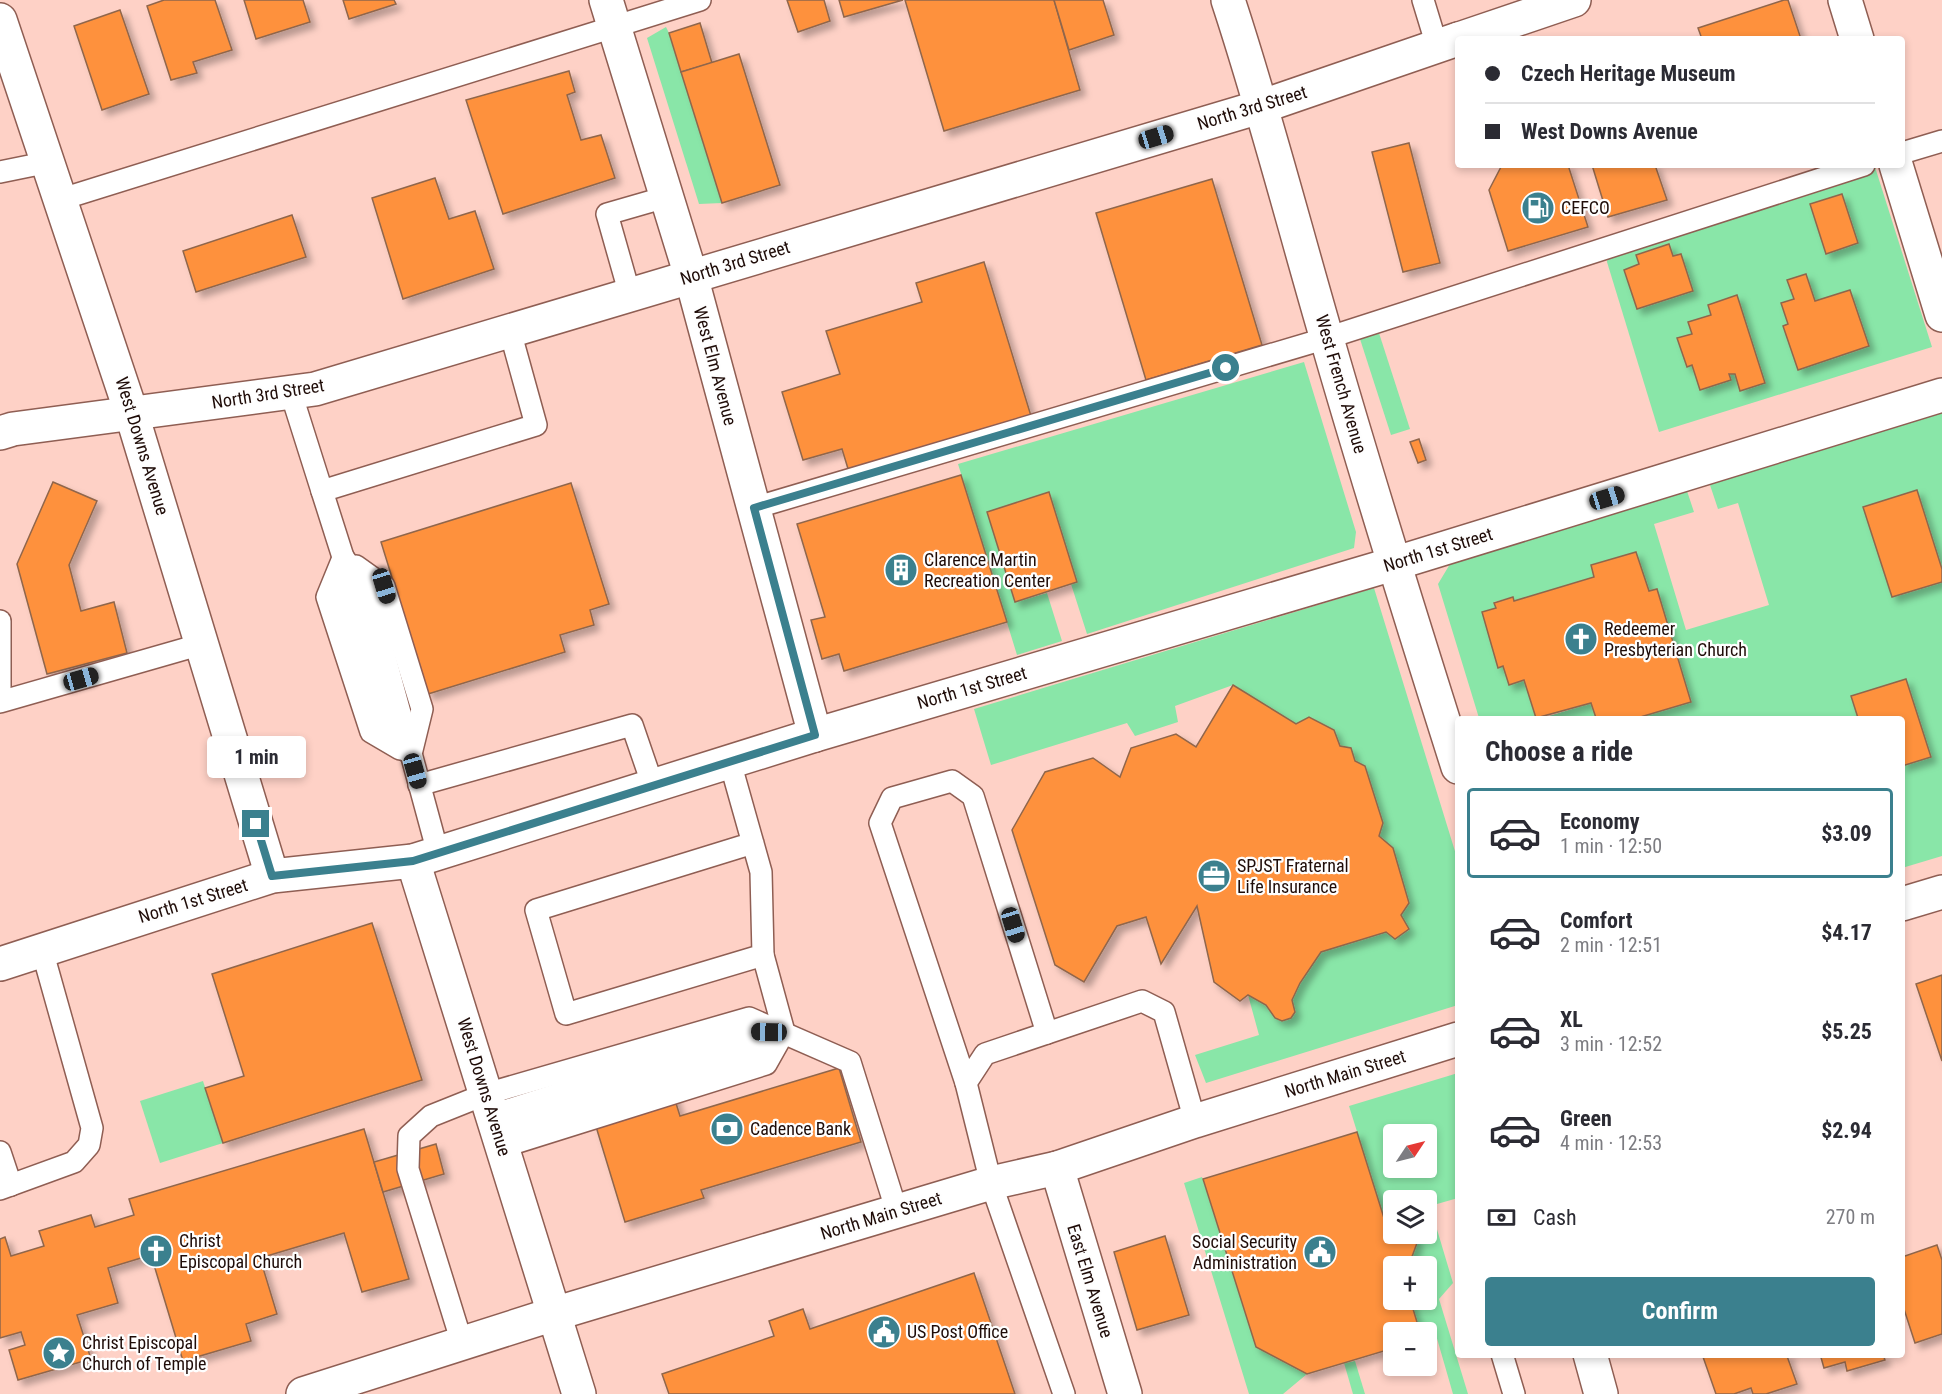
<!DOCTYPE html>
<meta charset="utf-8">
<style>
:root{--surface:#fff;--page:#f2f2f3;--text:#2b2b33;--muted:#7c7c81;--line:#e1e1e2;--accent:#3b808e}
body{margin:0;font-family:"Roboto Condensed",sans-serif;background:var(--page);color:var(--text);height:100vh;display:flex;flex-direction:column;font-size:22px;white-space:nowrap}
*{box-sizing:border-box;margin:0}
p{font-size:20px;color:var(--muted)}
.icon{flex:none;width:33px;height:33px;fill:none;stroke:currentColor;stroke-width:2;stroke-linecap:round;stroke-linejoin:round}
.map{position:relative;flex:1;overflow:hidden}
.side{position:absolute;left:1455px;top:716px;width:450px;height:642px;display:flex;flex-direction:column;background:var(--surface);border-radius:6px;box-shadow:0 3px 9px #0003}
.side>*{flex:none}
.hud{position:absolute;left:1455px;top:36px;width:450px;height:132px;border-radius:6px;box-shadow:0 3px 9px #0003;display:grid;align-content:center;height:132px;padding:0 30px;background:var(--surface)}
.needle{width:39px;rotate:55deg}
.buttons{position:absolute;left:1383px;top:1124px;display:grid;gap:12px}
.buttons a{display:grid;place-items:center;width:54px;height:54px;border-radius:6px;background:var(--surface);box-shadow:0 3px 9px #0003;font-size:30px}
.end{position:absolute;width:27px;height:27px;margin:-14px;border:8px solid #3b808e;background:#fff;box-shadow:0 0 0 3px #fff}
.from{border-radius:50%}
.bubble{position:absolute;height:42px;border-radius:6px;background:var(--surface);box-shadow:0 3px 9px #0003;font-size:20px;font-weight:700;line-height:42px;text-align:center}
.car{position:absolute;width:18px;height:36px;margin:-18px -9px;border-radius:8px;box-shadow:0 0 4px 2px #0007;background:linear-gradient(#222 24%,#8ab4d8 0 40%,#222 0 76%,#8ab4d8 0 86%,#222 0)}
.hud b{display:flex;align-items:center;gap:21px;height:57px;font-size:22px}
.hud b+b{border-top:2px solid var(--line)}
.hud i{width:15px;height:15px;background:var(--text)}
ul{padding:0;list-style:none}
li{display:flex;align-items:center;gap:18px;height:90px;margin:0 12px 9px;padding:0 18px;border:3px solid transparent;border-radius:6px}
li div{flex:1}
li b{display:block;font-size:22px}
li em{font-style:normal;font-weight:700}
li.on{border-color:var(--accent)}
li>.icon{width:54px;height:54px;stroke-width:1.5}
h2{padding:0 30px;font-size:27px;line-height:72px}
.pay{display:flex;align-items:center;gap:15px;height:66px;padding:0 30px;font-size:22px}
.pay p{margin-inline-start:auto}
.cta{display:flex;gap:12px;margin-top:auto;padding:12px 30px}
.cta a{flex:1;height:69px;border-radius:6px;background:var(--accent);color:#fff;font-size:24px;font-weight:700;line-height:69px;text-align:center}
.map>svg:first-child{display:block}
.green{fill:#89e6a8;fill-rule:evenodd}
.building{fill:#fe913e;stroke:#90664b;stroke-width:1.5;filter:url(#shadow)}
.lines{fill:none;stroke-linecap:round;stroke-linejoin:round}
.lane-casing{stroke:#8f5e53;stroke-width:24}
.street-casing{stroke:#8f5e53;stroke-width:36}
.primary-casing{stroke:#8f5e53;stroke-width:36}
.lane{stroke:#fff;stroke-width:21}
.street{stroke:#fff;stroke-width:33}
.primary{stroke:#fff;stroke-width:33}
.route{stroke:#3b808e;stroke-width:8}
.labels{text-anchor:middle;stroke-width:4.5;stroke-linejoin:round;paint-order:stroke}
.street-label{font-size:18px;fill:#1f0c08;stroke:#fefefe}
.poi-label{font-size:18px;fill:#1f0c08;stroke:#fefefe;text-anchor:start}
</style>
<div class="map">
<svg width="1942" height="1394" viewBox="0 0 1942 1394">
<defs>
<filter id="shadow"><feDropShadow dx="5.5" dy="5.5" stdDeviation="3" flood-color="#0004"/></filter>
</defs>
<rect width="100%" height="100%" fill="#fed1c6"/>
<g class="green">
<polygon points="666,27 669,33 722,203 699,204 647,38"/>
<polygon points="1875,167 1932,347 1659,432 1607,262 1608,253"/>
<polygon points="1379,333 1410,429 1391,435 1360,339"/>
<polygon points="1304,362 1356,532 1354,548 1087,634 1071,584 1077,582 1049,493 988,512 1015,602 1047,593 1062,641 1017,655 958,464"/>
<polygon points="1942,412 1942,856 1902,868 1902,718 1637,718 1691,701 1657,589 1649,591 1636,552 1591,565 1594,577 1514,601 1513,597 1494,602 1496,608 1482,612 1498,667 1503,666 1509,685 1524,680 1536,718 1479,718 1438,584 1450,564 1687,491 1694,512 1654,524 1686,630 1769,605 1738,503 1718,509 1709,482"/>
<polygon points="1374,588 1458,861 1458,1005 1206,1083 1195,1055 1259,1035 1248,995 1266,1005 1275,1018 1282,1021 1291,1018 1295,1012 1292,1000 1300,983 1321,952 1386,932 1395,939 1409,930 1401,915 1409,903 1393,848 1379,836 1383,823 1365,766 1355,761 1340,746 1334,730 1309,717 1296,724 1233,685 1175,706 1178,722 1135,736 1127,723 991,765 974,709"/>
<polygon points="1591,703 1596,718 1543,718"/>
<path d="M1458 1073V1198L1430 1206 1453 1283 1439 1299 1468 1394H1453L1436 1335 1427 1338 1426 1332H1420L1410 1299H1426V1266L1399 1265 1410 1262 1417 1243 1413 1233H1426V1200H1394L1393 1215 1384 1218 1349 1106ZM1394 1134H1426V1167H1394Z"/>
<polygon points="203,1081 223,1143 160,1163 140,1101"/>
<polygon points="1202,1177 1256,1347 1307,1374 1283,1394 1249,1394 1184,1183"/>
<polygon points="1355,1361 1365,1394 1353,1394 1344,1363"/>
</g>
<g class="building">
<polygon points="164,0 215,0 232,50 193,62 197,73 171,80 147,6"/>
<polygon points="244,0 303,0 310,22 256,39"/>
<polygon points="343,0 394,0 396,4 349,19"/>
<polygon points="787,0 824,0 830,21 798,32"/>
<polygon points="839,0 903,0 844,17"/>
<polygon points="905,0 1054,0 1080,90 944,131"/>
<polygon points="1054,0 1103,0 1114,35 1069,50"/>
<polygon points="1784,0 1788,0 1801,39 1702,39 1698,28"/>
<polygon points="120,10 149,94 102,110 74,26"/>
<polygon points="700,23 712,63 681,72 669,33"/>
<polygon points="739,54 780,185 722,203 681,72"/>
<polygon points="569,71 575,92 567,95 581,140 601,135 615,178 503,214 466,100"/>
<polygon points="1409,143 1440,263 1403,272 1372,152"/>
<polygon points="1502,165 1568,165 1588,227 1508,251 1489,190"/>
<polygon points="1592,165 1655,165 1667,200 1608,217"/>
<polygon points="435,178 449,219 475,211 494,269 403,299 372,198"/>
<polygon points="1212,179 1262,345 1146,380 1096,213"/>
<polygon points="1842,194 1858,243 1826,254 1810,204"/>
<polygon points="292,215 306,257 196,292 183,251"/>
<polygon points="1669,244 1673,256 1681,254 1693,291 1637,309 1624,270 1639,264 1636,255"/>
<polygon points="984,262 1031,416 849,472 842,449 803,460 782,392 840,374 826,331 922,302 916,283"/>
<polygon points="1806,274 1815,301 1850,290 1869,346 1798,370 1783,326 1788,324 1781,303 1794,299 1787,280"/>
<polygon points="1737,295 1765,383 1740,391 1735,374 1729,374 1731,380 1700,390 1692,365 1687,367 1677,338 1692,334 1688,322 1711,315 1708,305"/>
<polygon points="1419,439 1426,460 1418,463 1410,442"/>
<polygon points="961,475 1007,622 844,671 839,654 822,659 811,620 825,617 797,524"/>
<polygon points="53,482 97,501 69,565 81,611 114,602 127,653 47,674 17,564"/>
<polygon points="571,483 609,604 590,610 594,625 560,635 565,652 428,694 381,542"/>
<polygon points="1917,490 1942,569 1942,582 1892,597 1863,507"/>
<polygon points="1049,492 1077,582 1015,602 987,512"/>
<polygon points="1636,552 1649,591 1657,589 1691,702 1637,718 1596,718 1591,703 1536,718 1524,680 1509,685 1503,666 1498,668 1482,612 1496,608 1494,603 1513,597 1514,601 1594,577 1591,565"/>
<polygon points="1906,679 1931,757 1902,766 1902,718 1858,718 1851,696"/>
<polygon points="1233,685 1296,724 1309,717 1334,730 1340,746 1351,748 1355,761 1365,766 1383,823 1379,836 1393,848 1409,903 1401,915 1409,929 1395,939 1386,932 1321,952 1300,983 1292,1000 1295,1012 1291,1018 1282,1021 1275,1018 1266,1005 1248,995 1240,1001 1214,982 1197,906 1161,964 1146,917 1117,926 1084,982 1055,965 1012,830 1045,772 1093,758 1120,777 1131,748 1176,734 1196,747"/>
<polygon points="372,923 422,1080 223,1143 205,1088 244,1076 212,974"/>
<polygon points="1942,975 1942,1061 1916,984"/>
<polygon points="577,1064 669,1081 680,1116 839,1068 861,1142 701,1190 704,1198 625,1222"/>
<polygon points="364,1129 409,1279 362,1292 344,1233 260,1258 277,1314 246,1324 251,1341 183,1361 151,1255 108,1268 118,1303 77,1315 91,1359 18,1380 9,1350 25,1345 21,1332 0,1338 0,1239 5,1237 11,1256 44,1246 39,1231 91,1215 95,1227 134,1215 129,1199"/>
<polygon points="1357,1132 1384,1218 1394,1215 1394,1233 1413,1233 1417,1243 1410,1262 1394,1266 1394,1299 1410,1299 1420,1332 1394,1332 1394,1348 1307,1374 1256,1347 1203,1179"/>
<polygon points="436,1144 444,1174 383,1192 374,1162"/>
<polygon points="1165,1236 1189,1315 1137,1330 1114,1252"/>
<polygon points="1937,1245 1942,1260 1942,1334 1915,1343 1902,1303 1902,1257"/>
<polygon points="974,1273 1015,1394 669,1394 662,1374 774,1336 769,1321 803,1309 810,1329"/>
<polygon points="1702,1354 1791,1354 1787,1356 1797,1384 1766,1394 1753,1394 1751,1388 1734,1394 1716,1394"/>
<polygon points="1820,1354 1883,1354 1885,1360 1847,1371 1845,1362 1824,1368"/>
</g>
<g class="lines">
<g class="lane-casing">
<g id="lane">
<polyline points="1423,0 1437,46"/>
<polyline points="1902,153 1942,141"/>
<polyline points="0,172 49,162"/>
<polyline points="62,199 700,0"/>
<polyline points="630,295 607,214 666,197"/>
<polyline points="291,393 322,491 536,425 510,331"/>
<polyline points="322,491 343,557 348,597 387,726 408,752"/>
<polyline points="754,508 1327,338 1864,165"/>
<polyline points="343,557 367,591 438,853"/>
<polyline points="343,558 327,597 371,732 400,749"/>
<polyline points="356,566 384,586 422,709 412,750"/>
<polyline points="0,621 0,701"/>
<polyline points="0,702 202,644"/>
<polyline points="730,762 761,872 763,955 566,1014 536,910 753,843"/>
<polyline points="419,785 632,725 653,786"/>
<polyline points="966,1083 880,823 892,798 952,781 973,796 1047,1033"/>
<polyline points="492,1115 753,1032 778,1032"/>
<polyline points="498,1131 758,1048 781,1034"/>
<polyline points="502,1147 766,1064 784,1032 763,955"/>
<polyline points="0,1152 11,1185"/>
<polyline points="0,1189 74,1162 89,1145 92,1128 42,950"/>
<polyline points="462,1343 408,1169 409,1136 431,1116 486,1094 749,1018 850,1062 897,1212"/>
<polyline points="1502,1354 1514,1394"/>
<polyline points="1064,1394 991,1183 966,1083 985,1054 1142,1001 1164,1012 1195,1121"/>
</g>
</g>
<g class="street-casing">
<g id="street">
<polyline points="606,0 691,276 815,735"/>
<path d="M1228 0C1265 112 1294 226 1327 339 1368 482 1413 625 1458 767"/>
<polyline points="1845,0 1857,39"/>
<polyline points="0,20 132,415 272,876"/>
<polyline points="1896,165 1942,315"/>
<polyline points="413,861 579,1394"/>
<polyline points="1902,904 1942,892"/>
<polyline points="0,964 272,876 413,861 815,735 1393,564 1942,395"/>
<polyline points="1057,1168 1125,1394"/>
<polyline points="1590,1354 1601,1394"/>
<polyline points="303,1394 554,1314 991,1183 1057,1168 1195,1121 1458,1039"/>
</g>
</g>
<g class="primary-casing">
<g id="primary">
<polyline points="1459,39 1574,0"/>
<polyline points="0,433 13,429 315,389 1263,106 1458,39"/>
</g>
</g>
<use href="#lane" class="lane"/>
<use href="#street" class="street"/>
<use href="#primary" class="primary"/>
</g>
<g class="lines">
<polyline class="route" points="256,824 272,876 413,861 815,735 754,508 1226,368"/>
</g>
<defs>
<g id="fuel-disc" transform="scale(1.725)"><circle r="9.5" fill="#3b808e" stroke="#fefefe"/><path d="M-5.5-6h7V0h2V4h1.3V-2.5L3-4.5l.8-.8L6-3V5H2.5V1h-1V6h-7ZM-4.2-4.7v3.2H.2V-4.7Z" fill="#fff"/></g>
<g id="building-disc" transform="scale(1.725)"><circle r="9.5" fill="#3b808e" stroke="#fefefe"/><path d="M-4-6H4V6H1V3H-1V6H-4ZM-2.5-4.3h1.7v1.8h-1.7ZM.8-4.3h1.7v1.8H.8ZM-2.5-1h1.7V.8h-1.7ZM.8-1h1.7V.8H.8Z" fill="#fff"/></g>
<g id="church-disc" transform="scale(1.725)"><circle r="9.5" fill="#3b808e" stroke="#fefefe"/><path d="M-1.2-6h2.4v3.5h3.3v2.4h-3.3V6h-2.4V-.1h-3.3v-2.4h3.3Z" fill="#fff"/></g>
<g id="office-disc" transform="scale(1.725)"><circle r="9.5" fill="#3b808e" stroke="#fefefe"/><path d="M-6-3h4V-5.5h4V-3h4V5H-6ZM-1-4.5V-3h2v-1.5ZM-6 0V1H6V0Z" fill="#fff"/></g>
<g id="bank-disc" transform="scale(1.725)"><circle r="9.5" fill="#3b808e" stroke="#fefefe"/><path d="M-6-4H6V4H-6ZM0-2.3a2.3 2.3 0 1 0 0 4.6a2.3 2.3 0 1 0 0-4.6Z" fill="#fff"/></g>
<g id="civic-disc" transform="scale(1.725)"><circle r="9.5" fill="#3b808e" stroke="#fefefe"/><path d="M-.6-6.5H3V-4.5H.6V-3L4-1V1h2V6H-6V1h2V-1L-.6-3ZM-1.2 2.5V6h2.4V2.5Z" fill="#fff"/></g>
<g id="sight-disc" transform="scale(1.725)"><circle r="9.5" fill="#3b808e" stroke="#fefefe"/><path d="M0-6L1.8-2.2L6-1.7L2.9 1.2L3.7 5.4L0 3.3L-3.7 5.4L-2.9 1.2L-6-1.7L-1.8-2.2Z" fill="#fff"/></g>
</defs>
<g fill-rule="evenodd">
<use href="#fuel-disc" x="1538" y="208"/>
<use href="#building-disc" x="901" y="570"/>
<use href="#church-disc" x="1581" y="639"/>
<use href="#office-disc" x="1214" y="876"/>
<use href="#bank-disc" x="727" y="1129"/>
<use href="#church-disc" x="156" y="1251"/>
<use href="#civic-disc" x="1320" y="1252"/>
<use href="#civic-disc" x="884" y="1332"/>
<use href="#sight-disc" x="59" y="1353"/>
</g>
<g class="labels">
<g class="street-label">
<text transform="translate(1252 108) rotate(-17)" y="6">North 3rd Street</text>
<text transform="translate(735 263) rotate(-17)" y="6">North 3rd Street</text>
<text transform="translate(715 366) rotate(75)" y="6">West Elm Avenue</text>
<text transform="translate(1341 384) rotate(74)" y="6">West French Avenue</text>
<text transform="translate(268 394) rotate(-9)" y="6">North 3rd Street</text>
<text transform="translate(142 446) rotate(73)" y="6">West Downs Avenue</text>
<text transform="translate(1438 550) rotate(-17)" y="6">North 1st Street</text>
<text transform="translate(972 688) rotate(-16)" y="6">North 1st Street</text>
<text transform="translate(193 901) rotate(-17)" y="6">North 1st Street</text>
<text transform="translate(1345 1074) rotate(-17)" y="6">North Main Street</text>
<text transform="translate(484 1087) rotate(73)" y="6">West Downs Avenue</text>
<text transform="translate(881 1216) rotate(-17)" y="6">North Main Street</text>
<text transform="translate(1090 1281) rotate(73)" y="6">East Elm Avenue</text>
</g>
<g class="poi-label">
<text x="1561" y="214">CEFCO</text>
<text x="924" y="566">Clarence Martin<tspan x="924" dy="21">Recreation Center</tspan></text>
<text x="1604" y="635">Redeemer<tspan x="1604" dy="21">Presbyterian Church</tspan></text>
<text x="1237" y="872">SPJST Fraternal<tspan x="1237" dy="21">Life Insurance</tspan></text>
<text x="750" y="1135">Cadence Bank</text>
<text x="179" y="1247">Christ<tspan x="179" dy="21">Episcopal Church</tspan></text>
<text x="1297" y="1248" text-anchor="end">Social Security<tspan x="1297" dy="21">Administration</tspan></text>
<text x="907" y="1338">US Post Office</text>
<text x="82" y="1349">Christ Episcopal<tspan x="82" dy="21">Church of Temple</tspan></text>
</g>
</g>
</svg>
<div class="buttons">
<a><svg class="needle" viewBox="-14 -14 28 28"><path d="M0-13l5 13h-10z" fill="#e53935"/><path d="M0 13l5-13h-10z" fill="#7c7c81"/></svg></a>
<a><svg class="icon" aria-label="layers" viewBox="0 0 24 24"><path d="M12 4l9 5-9 5-9-5zM3 14l9 5 9-5"/></svg></a>
<a>+</a>
<a>−</a>
</div>
<i class="end from" style="left:1226px;top:368px"></i>
<i class="end" style="left:256px;top:824px"></i>
<div class="bubble" style="left:207px;top:736px;width:99px">1 min</div>
<i class="car" style="left:1156px;top:137px;rotate:73deg"></i>
<i class="car" style="left:1607px;top:498px;rotate:73deg"></i>
<i class="car" style="left:384px;top:586px;rotate:163deg"></i>
<i class="car" style="left:81px;top:679px;rotate:74deg"></i>
<i class="car" style="left:415px;top:771px;rotate:164deg"></i>
<i class="car" style="left:1013px;top:925px;rotate:163deg"></i>
<i class="car" style="left:769px;top:1032px;rotate:271deg"></i>
<div class="hud">
<b><i class="from"></i>Czech Heritage Museum</b>
<b><i></i>West Downs Avenue</b>
</div>
<section class="side">
<h2>Choose a ride</h2>
<ul>
<li class="on"><svg class="icon" aria-label="car" viewBox="0 0 24 24"><path d="M5 17H2v-5l4-1 3-4h7l3 4 3 1v5h-3M9 17h6M6 11h13"/><circle cx="7" cy="17" r="2"/><circle cx="17" cy="17" r="2"/></svg><div><b>Economy</b><p>1 min · 12:50</p></div><em>$3.09</em></li>
<li><svg class="icon" aria-label="car" viewBox="0 0 24 24"><path d="M5 17H2v-5l4-1 3-4h7l3 4 3 1v5h-3M9 17h6M6 11h13"/><circle cx="7" cy="17" r="2"/><circle cx="17" cy="17" r="2"/></svg><div><b>Comfort</b><p>2 min · 12:51</p></div><em>$4.17</em></li>
<li><svg class="icon" aria-label="car" viewBox="0 0 24 24"><path d="M5 17H2v-5l4-1 3-4h7l3 4 3 1v5h-3M9 17h6M6 11h13"/><circle cx="7" cy="17" r="2"/><circle cx="17" cy="17" r="2"/></svg><div><b>XL</b><p>3 min · 12:52</p></div><em>$5.25</em></li>
<li><svg class="icon" aria-label="car" viewBox="0 0 24 24"><path d="M5 17H2v-5l4-1 3-4h7l3 4 3 1v5h-3M9 17h6M6 11h13"/><circle cx="7" cy="17" r="2"/><circle cx="17" cy="17" r="2"/></svg><div><b>Green</b><p>4 min · 12:53</p></div><em>$2.94</em></li>
</ul>
<div class="pay"><svg class="icon" aria-label="cash" viewBox="0 0 24 24"><path d="M3 7h18v10H3z"/><circle cx="12" cy="12" r="2"/></svg>Cash<p>270 m</p></div>
<div class="cta"><a>Confirm</a></div>
</section>
</div>
